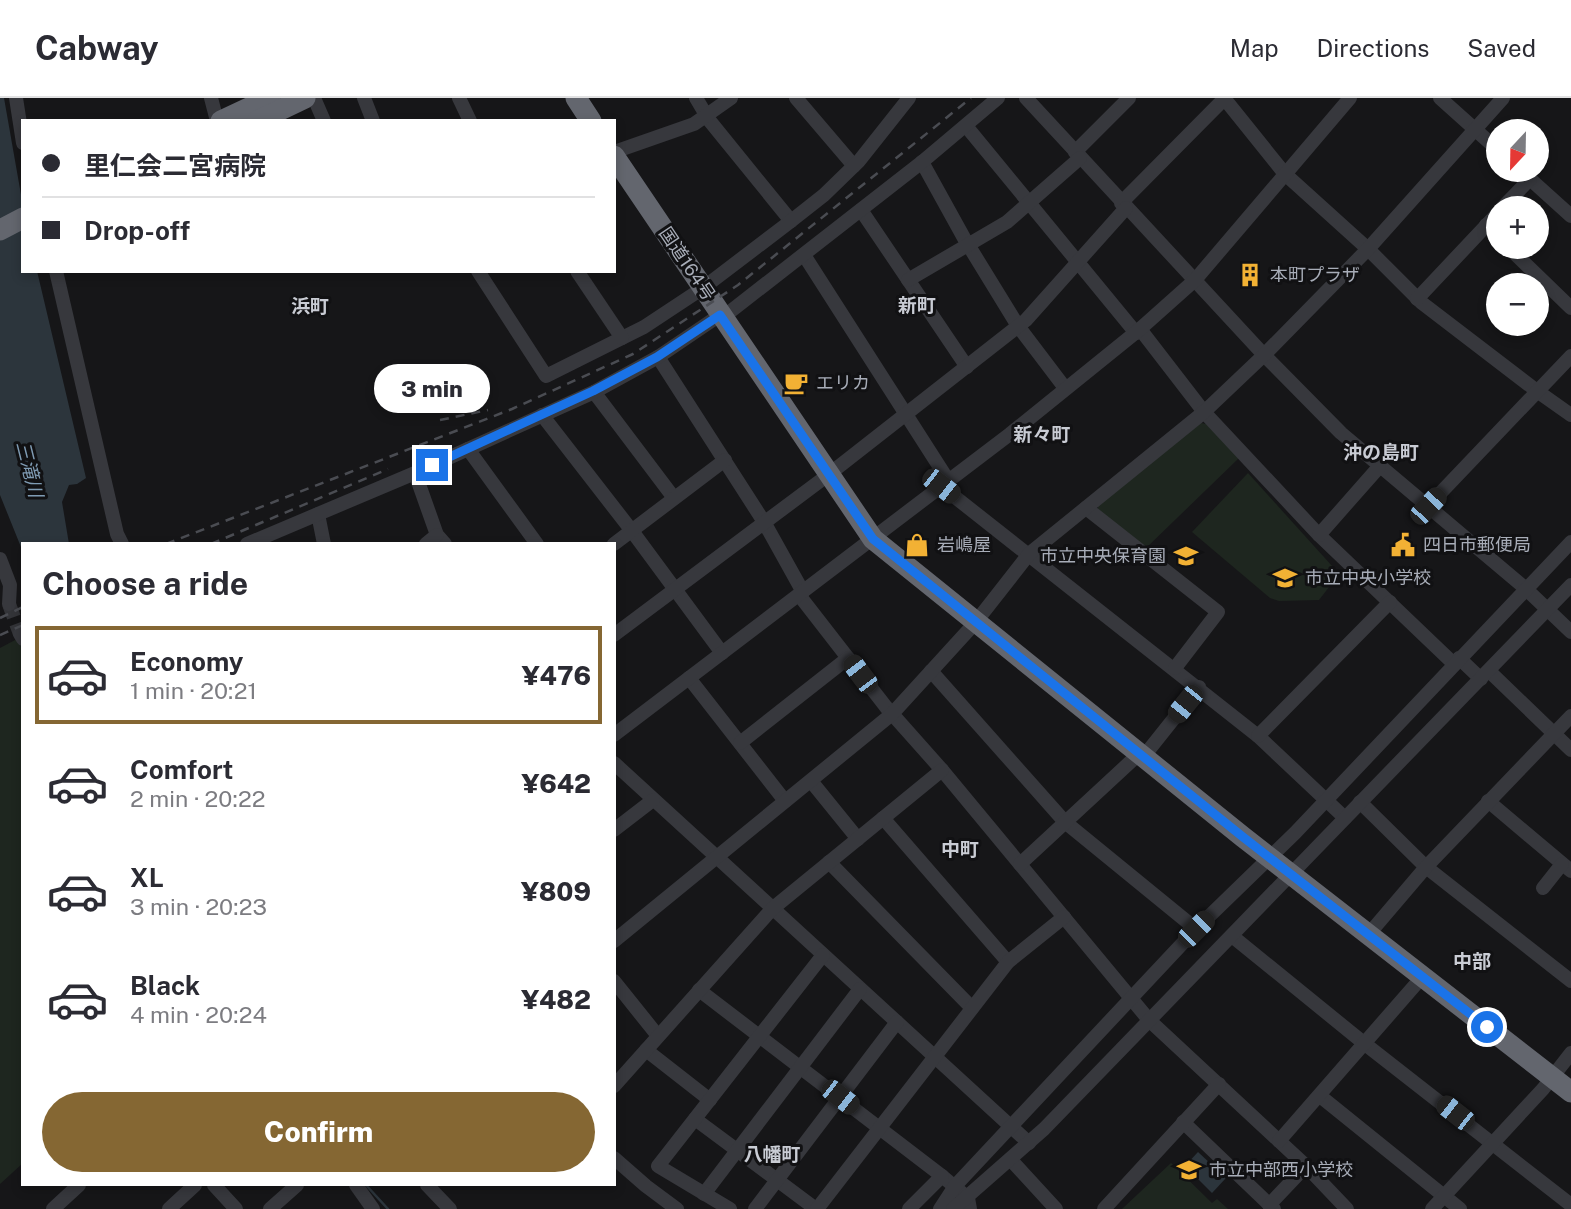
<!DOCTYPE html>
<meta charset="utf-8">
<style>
:root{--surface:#fff;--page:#f2f2f3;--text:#2b2b33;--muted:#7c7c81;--line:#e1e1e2;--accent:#856733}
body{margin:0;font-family:"Public Sans","Noto Sans JP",sans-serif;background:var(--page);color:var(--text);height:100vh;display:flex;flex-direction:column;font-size:26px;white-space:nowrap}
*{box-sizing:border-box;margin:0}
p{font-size:23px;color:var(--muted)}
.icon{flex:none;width:38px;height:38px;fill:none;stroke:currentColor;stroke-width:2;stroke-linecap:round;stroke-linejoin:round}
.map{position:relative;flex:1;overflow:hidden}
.panel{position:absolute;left:21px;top:444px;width:595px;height:644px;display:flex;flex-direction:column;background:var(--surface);border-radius:0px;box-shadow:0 4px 10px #0003}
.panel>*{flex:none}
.top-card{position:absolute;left:21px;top:21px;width:595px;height:154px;border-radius:0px;box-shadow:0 4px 10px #0003;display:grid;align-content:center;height:154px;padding:0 21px;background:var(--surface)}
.needle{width:46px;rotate:202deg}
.buttons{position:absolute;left:1486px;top:21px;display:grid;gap:14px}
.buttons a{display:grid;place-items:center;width:63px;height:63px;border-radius:50%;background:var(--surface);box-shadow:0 4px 10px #0003;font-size:35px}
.end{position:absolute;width:32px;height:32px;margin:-16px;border:9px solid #1a73e8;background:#fff;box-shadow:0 0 0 4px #fff}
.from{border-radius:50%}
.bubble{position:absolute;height:49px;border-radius:24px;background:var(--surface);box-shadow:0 4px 10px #0003;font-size:23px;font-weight:800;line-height:49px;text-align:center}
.car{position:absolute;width:21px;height:42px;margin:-21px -10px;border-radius:9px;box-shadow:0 0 5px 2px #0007;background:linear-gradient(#222 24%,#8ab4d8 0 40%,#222 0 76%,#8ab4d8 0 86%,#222 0)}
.top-card b{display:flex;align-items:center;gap:24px;height:66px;font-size:26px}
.top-card b+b{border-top:2px solid var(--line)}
.top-card i{width:18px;height:18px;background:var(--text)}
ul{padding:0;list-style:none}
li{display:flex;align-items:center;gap:21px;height:98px;margin:0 14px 10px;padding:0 7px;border:4px solid transparent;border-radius:0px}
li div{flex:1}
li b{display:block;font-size:26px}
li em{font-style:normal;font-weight:800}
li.active{border-color:var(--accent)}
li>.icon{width:63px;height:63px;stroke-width:1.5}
h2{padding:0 21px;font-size:32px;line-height:84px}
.cta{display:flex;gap:14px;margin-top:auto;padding:14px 21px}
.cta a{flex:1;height:80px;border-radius:42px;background:var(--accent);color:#fff;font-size:28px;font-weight:800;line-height:80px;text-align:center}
header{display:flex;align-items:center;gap:42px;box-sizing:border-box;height:98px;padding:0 35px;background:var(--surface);border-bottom:2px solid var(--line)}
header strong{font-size:33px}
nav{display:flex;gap:38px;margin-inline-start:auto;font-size:24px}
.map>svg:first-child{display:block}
.green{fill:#1e261f}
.water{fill:#2c353c}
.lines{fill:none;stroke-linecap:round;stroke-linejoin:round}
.stream{stroke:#2c353c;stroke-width:2.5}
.minor-tunnel{stroke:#333438;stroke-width:14;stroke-dasharray:14 7;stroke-linecap:butt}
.minor{stroke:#37383d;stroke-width:14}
.highway{stroke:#63666e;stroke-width:21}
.rail{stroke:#4a4c52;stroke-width:2.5;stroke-dasharray:9 7;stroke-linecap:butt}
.route{stroke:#1a73e8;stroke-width:9}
.labels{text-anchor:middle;stroke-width:6;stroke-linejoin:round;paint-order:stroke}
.street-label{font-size:18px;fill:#a8adb8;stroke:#111113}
.poi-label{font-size:18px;fill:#a8adb8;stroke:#111113;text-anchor:start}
.neighbourhood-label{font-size:19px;font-weight:bold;fill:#c9ccd4;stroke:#111113}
.water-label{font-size:19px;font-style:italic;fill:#7f9bb3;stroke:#111113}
</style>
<header>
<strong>Cabway</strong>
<nav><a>Map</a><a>Directions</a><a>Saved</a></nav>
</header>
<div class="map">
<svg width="1571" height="1111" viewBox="0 0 1571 1111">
<rect width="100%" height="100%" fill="#161618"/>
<g class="green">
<polygon points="1201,325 1206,326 1239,360 1145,451 1098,414 1098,408"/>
<polygon points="1248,375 1333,469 1333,484 1319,502 1279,503 1270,500 1192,434"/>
<polygon points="17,541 23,552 23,1065 0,1086 0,550"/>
<polygon points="1171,1065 1212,1105 1217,1101 1228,1111 1122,1111"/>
</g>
<g class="water">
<polygon points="0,0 4,0 23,108 23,173 37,173 86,380 77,386 69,387 62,404 69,446 23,446 23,454 0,397"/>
<polygon points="1198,1054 1226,1080 1212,1095 1185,1068"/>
</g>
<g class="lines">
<polyline class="stream" points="366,1087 388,1111"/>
<polyline class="minor-tunnel" points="9,506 20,536"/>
<g class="minor">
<polyline points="16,0 23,45"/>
<polyline points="211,0 217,23"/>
<polyline points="314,0 324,23"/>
<polyline points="364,0 373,23"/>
<polyline points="459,0 470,23"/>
<polyline points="696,0 709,22 791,123"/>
<polyline points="796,0 854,68"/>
<polyline points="1026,0 1264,257 1341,335 1525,490 1571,534"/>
<polyline points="1224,0 1285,76 1368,151 1422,205 1537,293 1571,317"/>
<polyline points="1440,0 1498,52"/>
<polyline points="966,28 1136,235"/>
<polyline points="614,54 694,26 731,0"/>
<polyline points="1075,54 1129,0"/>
<polyline points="922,64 964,140 1018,228 1065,290"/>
<polyline points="1520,72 1571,118"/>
<polyline points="1121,105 1224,1"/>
<polyline points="1502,110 1530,81"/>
<polyline points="861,112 967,269"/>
<polyline points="1486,127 1498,139"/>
<polyline points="1508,149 1571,210"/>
<polyline points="804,157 948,382"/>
<polyline points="56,173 117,436 122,446"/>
<polyline points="478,173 546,278 644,229 703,190 791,123 824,97 859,63 909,0"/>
<polyline points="577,173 622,240"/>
<polyline points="908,182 1007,124 1080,60"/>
<polyline points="1417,201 1498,115"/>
<polyline points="722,220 922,64 998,0"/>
<polyline points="1140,231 1204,314 1319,437 1454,566"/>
<polyline points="658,259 764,424 803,494"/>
<polyline points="594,294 674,400"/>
<polyline points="542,317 632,433 722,555"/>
<polyline points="468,351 537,446"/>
<polyline points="415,375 437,437 445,446"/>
<polyline points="941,388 1258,638 1345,720"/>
<polyline points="1428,408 1571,258"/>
<polyline points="1086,410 1218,514 1175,570"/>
<polyline points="318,416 324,446"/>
<polyline points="1319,437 1379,369"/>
<polyline points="247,446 415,375 594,294 658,259 720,217"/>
<polyline points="426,446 437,437"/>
<polyline points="614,446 725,362"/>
<polyline points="0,461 10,487 9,506"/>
<polyline points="799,497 886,609 942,672 1149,922 1306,1068 1347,1111"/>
<polyline points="20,536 23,541"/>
<polyline points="614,537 828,377 1026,222 1126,110"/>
<polyline points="1459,560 1481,581"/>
<polyline points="931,573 1065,724 1196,831"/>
<polyline points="1489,573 1571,652"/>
<polyline points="689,580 785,703"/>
<polyline points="614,637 1010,336 1140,231 1195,182 1350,0"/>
<polyline points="1258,638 1390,504"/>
<polyline points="740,645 848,560"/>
<polyline points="1144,658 1199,589"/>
<polyline points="614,665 1029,1045"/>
<polyline points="811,683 858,741"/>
<polyline points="1488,703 1571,773"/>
<polyline points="1360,704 1426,769 1571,883"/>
<polyline points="883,720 1008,864"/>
<polyline points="614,732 653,702"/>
<polyline points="829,764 972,910"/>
<polyline points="1020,766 1140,655"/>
<polyline points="1543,790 1562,766"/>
<polyline points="1368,837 1426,769 1571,618"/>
<polyline points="1232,838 1365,946 1571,1107"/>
<polyline points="614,843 892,616 975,525 1029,456 1204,314 1264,257 1368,151 1503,0"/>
<polyline points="614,883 658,938"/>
<polyline points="699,892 942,1078 968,1100 970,1111"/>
<polyline points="646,952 710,1002"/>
<polyline points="614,988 772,811 942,672"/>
<polyline points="1320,998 1460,1111"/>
<polyline points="695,1021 816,1111"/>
<polyline points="1183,1024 1274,1111"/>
<polyline points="1279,1043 1423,878"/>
<polyline points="614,1060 646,1088 677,1111"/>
<polyline points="1011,1062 1056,1111"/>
<polyline points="214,1087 236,1111"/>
<polyline points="356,1087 373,1111"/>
<polyline points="427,1087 450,1111"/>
<polyline points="704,1096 860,891"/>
<polyline points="1269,1107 1306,1068"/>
<polyline points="53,1111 79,1087"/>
<polyline points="169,1111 195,1087"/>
<polyline points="270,1111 297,1087"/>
<polyline points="730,1111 658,1068 823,857"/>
<polyline points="755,1111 897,924"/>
<polyline points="817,1111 1008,864 1064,819"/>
<polyline points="909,1111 942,1078"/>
<polyline points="940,1111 955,1088 1196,831 1295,735 1571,444"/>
<polyline points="953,1111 1044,1031 1571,487"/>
<polyline points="1104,1111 1219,986"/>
<polyline points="1432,1111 1543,991 1571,955"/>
</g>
<g class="highway">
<polyline points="576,0 591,23"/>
<polyline points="221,23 270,0"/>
<polyline points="257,23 305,0"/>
<polyline points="614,58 873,441 1243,739 1571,994"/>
<polyline points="0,132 23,120"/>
</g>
<g class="rail">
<polyline points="440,322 488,312"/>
<polyline points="166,446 512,311 633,256 738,187 971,0"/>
<polyline points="211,446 388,371"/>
<polyline points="0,520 23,509"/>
<polyline points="0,537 23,527"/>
</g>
</g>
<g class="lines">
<polyline class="route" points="432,367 593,293 657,259 720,217 873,441 1243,739 1487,929"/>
</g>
<defs>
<g id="building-bare" transform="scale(1.89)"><path d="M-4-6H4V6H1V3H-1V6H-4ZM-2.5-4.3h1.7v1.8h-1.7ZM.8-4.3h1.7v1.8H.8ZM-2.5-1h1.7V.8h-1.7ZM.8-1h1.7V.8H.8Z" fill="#f2b134" stroke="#111113" stroke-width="2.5" paint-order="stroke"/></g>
<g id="cafe-bare" transform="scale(1.89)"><path d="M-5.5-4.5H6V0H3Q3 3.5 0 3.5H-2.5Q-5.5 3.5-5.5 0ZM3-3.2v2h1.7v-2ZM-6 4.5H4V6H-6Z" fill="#f2b134" stroke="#111113" stroke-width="2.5" paint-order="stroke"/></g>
<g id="shop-bare" transform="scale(1.89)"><path d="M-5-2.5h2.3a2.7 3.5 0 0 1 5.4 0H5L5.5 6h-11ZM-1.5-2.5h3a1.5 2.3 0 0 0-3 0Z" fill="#f2b134" stroke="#111113" stroke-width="2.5" paint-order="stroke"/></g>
<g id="civic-bare" transform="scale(1.89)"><path d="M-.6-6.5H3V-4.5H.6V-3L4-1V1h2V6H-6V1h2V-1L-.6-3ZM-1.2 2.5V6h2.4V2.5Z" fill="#f2b134" stroke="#111113" stroke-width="2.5" paint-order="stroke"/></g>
<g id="school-bare" transform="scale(1.89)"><path d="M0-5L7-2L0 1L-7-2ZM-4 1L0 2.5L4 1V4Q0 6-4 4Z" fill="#f2b134" stroke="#111113" stroke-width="2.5" paint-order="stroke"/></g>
</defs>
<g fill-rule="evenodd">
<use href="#building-bare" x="1250" y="177"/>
<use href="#cafe-bare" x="796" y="285"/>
<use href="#shop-bare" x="917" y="447"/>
<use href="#civic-bare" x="1403" y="447"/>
<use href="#school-bare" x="1186" y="458"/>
<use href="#school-bare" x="1285" y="480"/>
<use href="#school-bare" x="1189" y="1072"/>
</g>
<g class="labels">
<g class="street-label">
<text transform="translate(687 166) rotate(56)" y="6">国道164号</text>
</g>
<g class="poi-label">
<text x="1270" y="183">本町プラザ</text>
<text x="816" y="291">エリカ</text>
<text x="937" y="453">岩嶋屋</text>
<text x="1423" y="453">四日市郵便局</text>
<text x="1166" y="464" text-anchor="end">市立中央保育園</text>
<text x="1305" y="486">市立中央小学校</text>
<text x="1209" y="1078">市立中部西小学校</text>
</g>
<g class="neighbourhood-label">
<text x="917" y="214">新町</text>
<text x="310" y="215">浜町</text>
<text x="1042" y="343">新々町</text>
<text x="1381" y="361">沖の島町</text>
<text x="960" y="758">中町</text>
<text x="1472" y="870">中部</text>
<text x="772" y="1063">八幡町</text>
</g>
<g class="water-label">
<text transform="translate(30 371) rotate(76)" y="7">三滝川</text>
</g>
</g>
</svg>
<div class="buttons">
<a><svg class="needle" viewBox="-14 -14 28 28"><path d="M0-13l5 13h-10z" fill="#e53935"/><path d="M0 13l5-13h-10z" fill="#7c7c81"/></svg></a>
<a>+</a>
<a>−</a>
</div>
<i class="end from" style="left:1487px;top:929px"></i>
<i class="end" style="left:432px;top:367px"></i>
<div class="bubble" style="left:374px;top:266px;width:116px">3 min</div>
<i class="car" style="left:941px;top:388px;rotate:128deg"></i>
<i class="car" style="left:1428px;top:408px;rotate:43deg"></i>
<i class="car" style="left:860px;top:576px;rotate:323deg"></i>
<i class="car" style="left:1185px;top:606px;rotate:219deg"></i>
<i class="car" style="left:1196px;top:831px;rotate:45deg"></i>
<i class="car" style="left:840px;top:999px;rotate:128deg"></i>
<i class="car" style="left:1455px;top:1015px;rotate:308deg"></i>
<div class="top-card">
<b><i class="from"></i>里仁会二宮病院</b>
<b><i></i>Drop-off</b>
</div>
<section class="panel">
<h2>Choose a ride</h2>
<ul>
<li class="active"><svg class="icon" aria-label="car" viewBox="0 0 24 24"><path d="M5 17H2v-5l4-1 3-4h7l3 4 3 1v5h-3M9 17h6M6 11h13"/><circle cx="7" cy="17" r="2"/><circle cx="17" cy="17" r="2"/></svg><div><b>Economy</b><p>1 min · 20:21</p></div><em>¥476</em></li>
<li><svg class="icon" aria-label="car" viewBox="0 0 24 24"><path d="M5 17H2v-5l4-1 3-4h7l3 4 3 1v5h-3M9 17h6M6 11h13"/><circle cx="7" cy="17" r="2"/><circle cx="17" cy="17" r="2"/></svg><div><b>Comfort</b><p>2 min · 20:22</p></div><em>¥642</em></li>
<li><svg class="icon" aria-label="car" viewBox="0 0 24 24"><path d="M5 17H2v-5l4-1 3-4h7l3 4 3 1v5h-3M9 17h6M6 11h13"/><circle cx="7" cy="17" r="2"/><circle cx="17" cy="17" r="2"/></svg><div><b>XL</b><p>3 min · 20:23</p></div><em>¥809</em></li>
<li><svg class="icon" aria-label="car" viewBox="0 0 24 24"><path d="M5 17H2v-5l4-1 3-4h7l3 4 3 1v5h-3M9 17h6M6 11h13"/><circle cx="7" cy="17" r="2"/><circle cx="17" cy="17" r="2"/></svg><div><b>Black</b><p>4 min · 20:24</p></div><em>¥482</em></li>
</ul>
<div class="cta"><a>Confirm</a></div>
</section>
</div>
